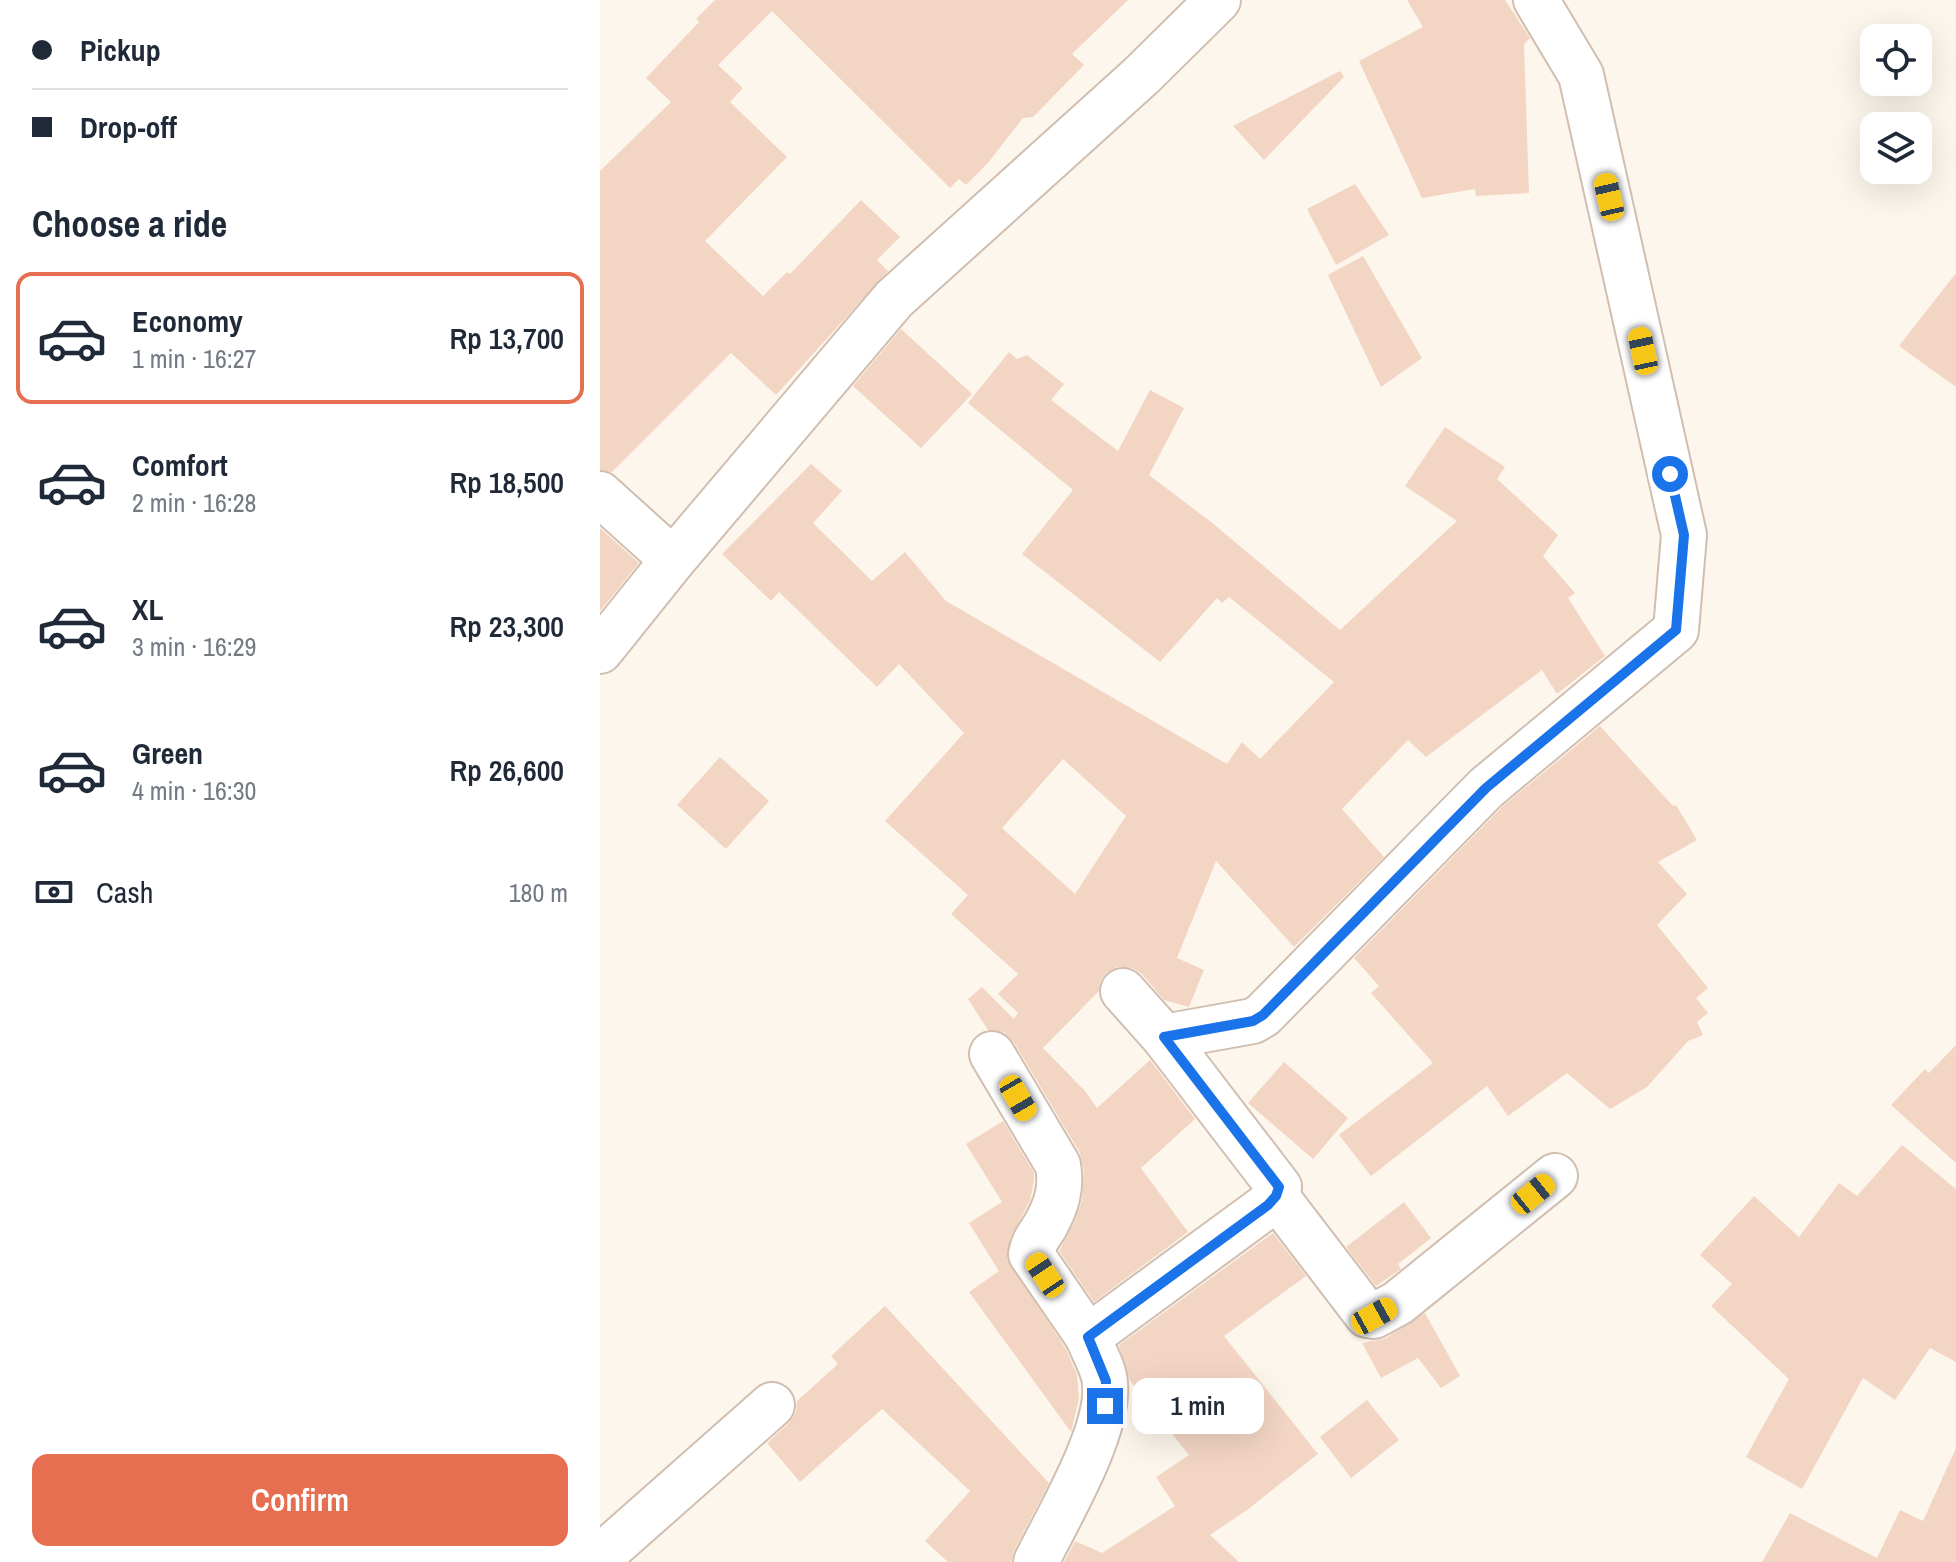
<!DOCTYPE html>
<meta charset="utf-8">
<style>
:root{--surface:#fff;--page:#f6f6f7;--text:#1f2937;--muted:#747a83;--line:#e0e1e3;--accent:#e76f51}
body{margin:0;font-family:"Archivo Narrow",sans-serif;background:var(--page);color:var(--text);height:100vh;display:flex;flex-direction:column;font-size:30px;white-space:nowrap}
*{box-sizing:border-box;margin:0}
p{font-size:26px;color:var(--muted)}
.icon{flex:none;width:44px;height:44px;fill:none;stroke:currentColor;stroke-width:2;stroke-linecap:round;stroke-linejoin:round}
.map{position:relative;flex:1;overflow:hidden}
.drawer{display:flex;flex-direction:column;background:var(--surface);width:600px}
.drawer>*{flex:none}
.top-card{display:grid;align-content:center;height:176px;padding:0 32px;background:var(--surface)}
.tools{position:absolute;left:1260px;top:24px;display:grid;gap:16px}
.tools a{display:grid;place-items:center;width:72px;height:72px;border-radius:16px;background:var(--surface);box-shadow:0 8px 32px #0002;font-size:40px}
.end{position:absolute;width:36px;height:36px;margin:-18px;border:10px solid #1a73e8;background:#fff;box-shadow:0 0 0 4px #fff}
.from{border-radius:50%}
.bubble{position:absolute;height:56px;border-radius:16px;background:var(--surface);box-shadow:0 8px 32px #0002;font-size:26px;font-weight:600;line-height:56px;text-align:center}
.car{position:absolute;width:24px;height:48px;margin:-24px -12px;border-radius:10px;box-shadow:0 0 6px 2px #0007;background:linear-gradient(#f5c518 24%,#345 0 40%,#f5c518 0 76%,#345 0 86%,#f5c518 0)}
.top-card b{display:flex;align-items:center;gap:28px;height:76px;font-size:30px}
.top-card b+b{border-top:2px solid var(--line)}
.top-card i{width:20px;height:20px;background:var(--text)}
ul{padding:0;list-style:none}
li{display:flex;align-items:center;gap:24px;height:132px;margin:0 16px 12px;padding:0 16px;border:4px solid transparent;border-radius:16px}
li div{flex:1}
li b{display:block;font-size:30px}
li em{font-style:normal;font-weight:600}
li.active{border-color:var(--accent)}
li>.icon{width:72px;height:72px;stroke-width:1.5}
h2{padding:0 32px;font-size:36px;line-height:96px}
.pay{display:flex;align-items:center;gap:20px;height:88px;padding:0 32px;font-size:30px}
.pay p{margin-inline-start:auto}
.action{display:flex;gap:16px;margin-top:auto;padding:16px 32px}
.action a{flex:1;height:92px;border-radius:16px;background:var(--accent);color:#fff;font-size:32px;font-weight:600;line-height:92px;text-align:center}
main{display:flex;flex:1;min-height:0}
.map>svg:first-child{display:block}
.building{fill:#f3d5c3;fill-rule:evenodd}
.lines{fill:none;stroke-linecap:round;stroke-linejoin:round}
.minor-casing{stroke:#d1beb0;stroke-width:48}
.minor{stroke:#fff;stroke-width:44}
.route{stroke:#1a73e8;stroke-width:10}
</style>
<main>
<section class="drawer">
<div class="top-card">
<b><i class="from"></i>Pickup</b>
<b><i></i>Drop-off</b>
</div>
<h2>Choose a ride</h2>
<ul>
<li class="active"><svg class="icon" aria-label="car" viewBox="0 0 24 24"><path d="M5 17H2v-5l4-1 3-4h7l3 4 3 1v5h-3M9 17h6M6 11h13"/><circle cx="7" cy="17" r="2"/><circle cx="17" cy="17" r="2"/></svg><div><b>Economy</b><p>1 min · 16:27</p></div><em>Rp 13,700</em></li>
<li><svg class="icon" aria-label="car" viewBox="0 0 24 24"><path d="M5 17H2v-5l4-1 3-4h7l3 4 3 1v5h-3M9 17h6M6 11h13"/><circle cx="7" cy="17" r="2"/><circle cx="17" cy="17" r="2"/></svg><div><b>Comfort</b><p>2 min · 16:28</p></div><em>Rp 18,500</em></li>
<li><svg class="icon" aria-label="car" viewBox="0 0 24 24"><path d="M5 17H2v-5l4-1 3-4h7l3 4 3 1v5h-3M9 17h6M6 11h13"/><circle cx="7" cy="17" r="2"/><circle cx="17" cy="17" r="2"/></svg><div><b>XL</b><p>3 min · 16:29</p></div><em>Rp 23,300</em></li>
<li><svg class="icon" aria-label="car" viewBox="0 0 24 24"><path d="M5 17H2v-5l4-1 3-4h7l3 4 3 1v5h-3M9 17h6M6 11h13"/><circle cx="7" cy="17" r="2"/><circle cx="17" cy="17" r="2"/></svg><div><b>Green</b><p>4 min · 16:30</p></div><em>Rp 26,600</em></li>
</ul>
<div class="pay"><svg class="icon" aria-label="cash" viewBox="0 0 24 24"><path d="M3 7h18v10H3z"/><circle cx="12" cy="12" r="2"/></svg>Cash<p>180 m</p></div>
<div class="action"><a>Confirm</a></div>
</section>
<div class="map">
<svg width="1356" height="1562" viewBox="0 0 1356 1562">
<rect width="100%" height="100%" fill="#fdf6ec"/>
<g class="building">
<polygon points="115,0 528,0 472,54 484,65 433,117 423,118 387,164 366,185 359,179 350,188 172,11 118,65 143,88 130,102 187,157 105,241 163,296 187,272 190,274 261,200 300,237 277,260 288,271 176,395 131,353 11,473 0,470 0,171 71,102 46,78 99,22 96,19"/>
<polygon points="807,0 905,0 930,38 924,44 929,193 876,196 875,189 822,198 759,61 823,27"/>
<polygon points="740,71 744,77 664,160 633,126"/>
<polygon points="755,184 789,235 736,265 707,209"/>
<polygon points="763,256 822,358 781,387 728,275"/>
<polygon points="1356,273 1356,387 1299,346"/>
<polygon points="301,329 372,394 321,448 253,386"/>
<path d="M409 352 417 359 427 355 464 384 451 400 518 451 550 390 584 408 549 475 611 522 740 630 857 521 805 486 845 427 905 467 897 479 958 535 943 556 975 593 968 598 1005 656 957 694 942 670 826 757 808 740 742 809 784 857 694 947 616 861 577 958 604 970 589 1007 564 1000 542 974 532 968 517 967 506 973 500 982 499 991 443 1048 485 1091 497 1108 550 1060 595 1119 541 1168 588 1232 494 1302 459 1251 475 1221 482 1200 484 1172 480 1153 413 1041 404 1032 388 1030 368 999 382 987 414 1019 418 1013 398 994 418 974 351 914 368 895 285 821 364 733 299 664 277 687 179 592 171 601 122 554 211 464 242 491 213 523 272 581 305 552 346 601 627 764 642 742 660 759 734 682 629 597 622 603 617 598 560 662 422 554 473 490 368 403ZM463 759 526 816 475 894 402 828Z"/>
<polygon points="0,528 39,563 0,611"/>
<polygon points="1000,726 1073,806 1076,805 1097,840 1058,862 1087,894 1057,925 1108,988 1096,998 1108,1013 1097,1022 1103,1035 1088,1041 1047,1087 1010,1109 967,1073 908,1116 887,1086 771,1176 739,1135 833,1063 771,993 779,986 754,958 903,806"/>
<polygon points="120,757 169,801 126,849 77,805"/>
<polygon points="1356,1045 1356,1163 1291,1105 1325,1069 1329,1073"/>
<polygon points="684,1062 748,1118 713,1159 648,1103"/>
<polygon points="403,1121 434,1173 434,1180 430,1201 410,1238 407,1259 466,1349 477,1375 479,1399 471,1432 369,1292 399,1271 369,1223 402,1202 366,1144"/>
<polygon points="1302,1145 1356,1189 1356,1362 1330,1348 1295,1400 1263,1378 1202,1489 1146,1457 1189,1379 1111,1306 1132,1284 1100,1255 1154,1196 1199,1237 1239,1183 1257,1196"/>
<polygon points="804,1202 831,1238 798,1264 801,1269 776,1286 746,1247"/>
<polygon points="673,1233 706,1276 624,1336 718,1454 647,1510 610,1535 639,1562 464,1562 475,1541 502,1553 575,1506 556,1477 589,1455 530,1381 519,1345"/>
<polygon points="285,1306 449,1483 414,1551 411,1562 348,1562 325,1541 370,1491 282,1409 200,1482 167,1443 189,1423 196,1412 197,1401 238,1364 231,1356"/>
<polygon points="825,1313 860,1376 841,1388 818,1358 781,1378 762,1343 786,1338"/>
<polygon points="767,1400 799,1440 751,1478 720,1437"/>
<polygon points="1356,1448 1356,1562 1162,1562 1190,1513 1277,1558 1300,1510 1323,1521"/>
</g>
<g class="lines">
<g class="minor-casing">
<g id="minor">
<polyline points="0,494 73,560"/>
<polyline points="0,651 73,560 294,299 541,76 618,0"/>
<polyline points="564,1037 653,1021 663,1015 886,788 1076,630 1084,535 981,75 936,0"/>
<path d="M392 1054 458 1165C462 1187 457 1205 445 1226 439 1236 433 1242 431 1254L488 1337"/>
<polyline points="676,1196 767,1315 774,1316 798,1303 955,1176"/>
<polyline points="0,1557 172,1405"/>
<path d="M436 1562C458 1517 510 1431 505 1383 504 1368 493 1351 488 1337L668 1205 676 1196 679 1187 564 1037 523 991"/>
</g>
</g>
<use href="#minor" class="minor"/>
</g>
<g class="lines">
<polyline class="route" points="505,1406 506,1381 488,1337 668,1205 676,1196 679,1187 564,1037 653,1021 663,1015 886,788 1076,630 1084,535 1070,474"/>
</g>
</svg>
<div class="tools">
<a><svg class="icon" aria-label="locate" viewBox="0 0 24 24"><circle cx="12" cy="12" r="6"/><path d="M12 2v4M12 18v4M2 12h4M18 12h4"/></svg></a>
<a><svg class="icon" aria-label="layers" viewBox="0 0 24 24"><path d="M12 4l9 5-9 5-9-5zM3 14l9 5 9-5"/></svg></a>
</div>
<i class="end from" style="left:1070px;top:474px"></i>
<i class="end" style="left:505px;top:1406px"></i>
<div class="bubble" style="left:532px;top:1378px;width:132px">1 min</div>
<i class="car" style="left:1009px;top:197px;rotate:347deg"></i>
<i class="car" style="left:1043px;top:351px;rotate:348deg"></i>
<i class="car" style="left:418px;top:1098px;rotate:150deg"></i>
<i class="car" style="left:933px;top:1194px;rotate:51deg"></i>
<i class="car" style="left:445px;top:1275px;rotate:326deg"></i>
<i class="car" style="left:774px;top:1316px;rotate:61deg"></i>
</div>
</main>
